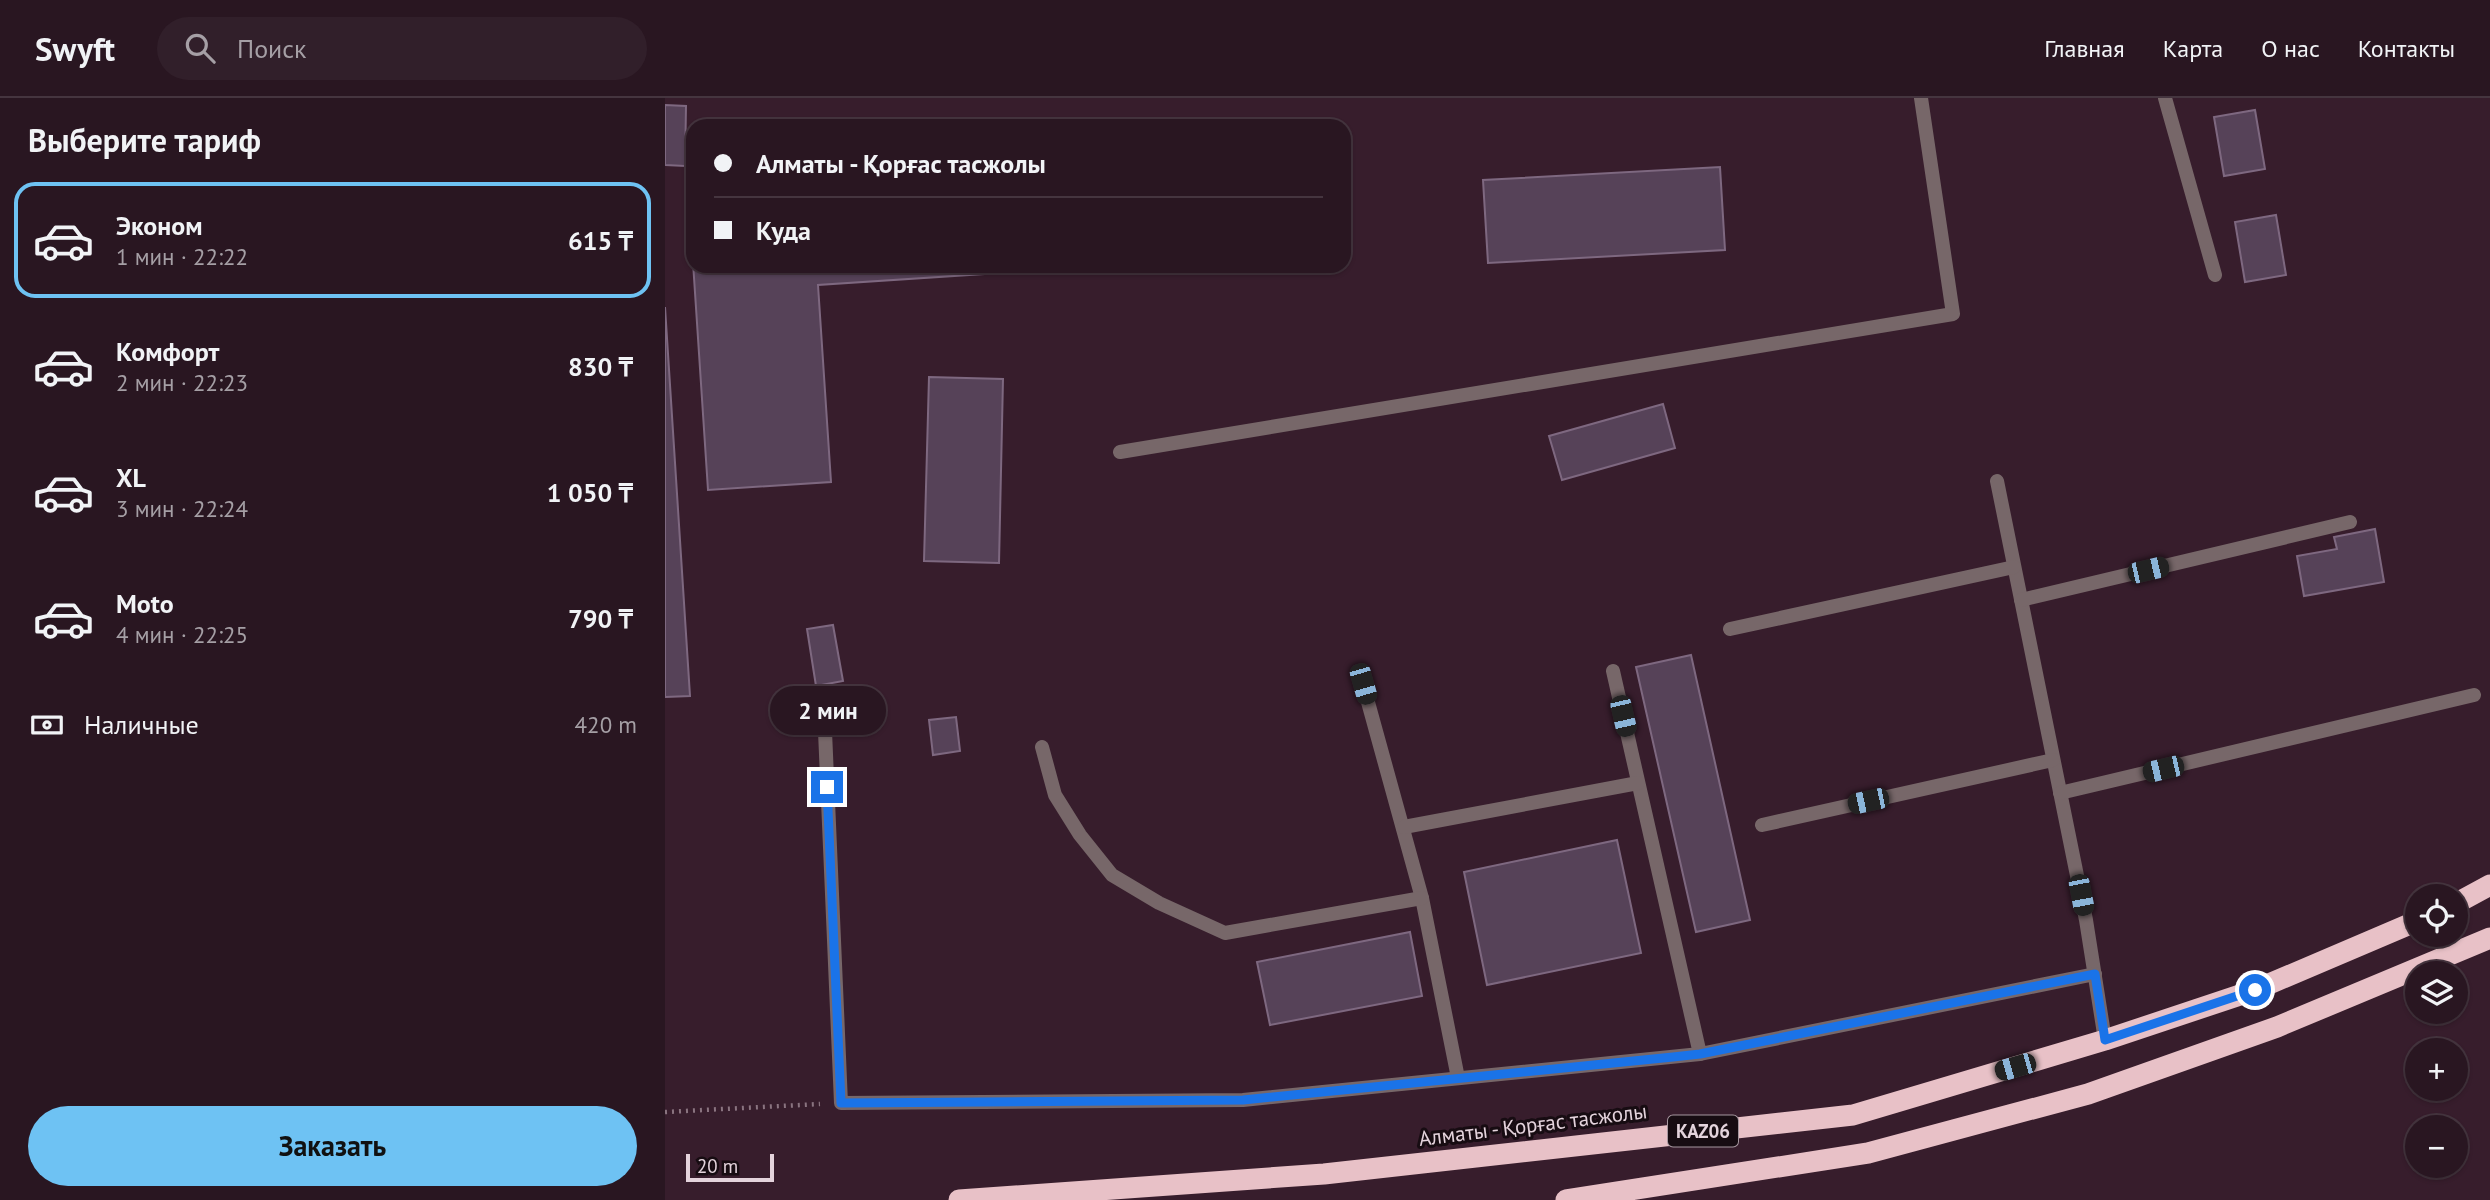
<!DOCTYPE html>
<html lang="ru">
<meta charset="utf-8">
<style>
:root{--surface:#291621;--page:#311f2a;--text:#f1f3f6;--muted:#a59fa5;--line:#45353f;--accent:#6ec2f3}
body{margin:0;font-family:"PT Sans",sans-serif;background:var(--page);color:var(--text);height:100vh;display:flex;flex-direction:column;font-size:26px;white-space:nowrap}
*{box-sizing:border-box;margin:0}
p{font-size:23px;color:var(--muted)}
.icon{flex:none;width:38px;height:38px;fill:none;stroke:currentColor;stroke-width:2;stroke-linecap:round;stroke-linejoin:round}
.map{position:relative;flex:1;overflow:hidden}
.details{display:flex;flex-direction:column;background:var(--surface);width:665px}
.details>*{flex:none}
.guide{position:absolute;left:21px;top:21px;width:665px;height:154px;border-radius:21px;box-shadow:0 2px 5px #0004,0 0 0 2px var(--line);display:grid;align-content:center;height:154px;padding:0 28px;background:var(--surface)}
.controls{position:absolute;left:1740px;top:786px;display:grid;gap:14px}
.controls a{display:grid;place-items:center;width:63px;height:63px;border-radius:50%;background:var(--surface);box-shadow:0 2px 5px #0004,0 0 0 2px var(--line);font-size:35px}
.scale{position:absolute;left:21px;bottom:18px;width:88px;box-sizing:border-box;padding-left:7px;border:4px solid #e4d3dc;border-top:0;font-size:19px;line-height:24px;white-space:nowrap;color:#e4d3dc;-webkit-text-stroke:5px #170c12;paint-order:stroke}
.end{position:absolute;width:32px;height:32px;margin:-16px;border:9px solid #1a73e8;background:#fff;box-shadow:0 0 0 4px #fff}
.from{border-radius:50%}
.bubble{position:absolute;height:49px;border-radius:24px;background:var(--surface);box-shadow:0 2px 5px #0004,0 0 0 2px var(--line);font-size:23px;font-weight:800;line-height:49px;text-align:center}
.car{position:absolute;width:21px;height:42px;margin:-21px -10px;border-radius:9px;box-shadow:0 0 5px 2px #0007;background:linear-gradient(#222 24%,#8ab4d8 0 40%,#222 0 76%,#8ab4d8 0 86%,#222 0)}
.guide b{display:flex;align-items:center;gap:24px;height:66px;font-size:26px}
.guide b+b{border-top:2px solid var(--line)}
.guide i{width:18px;height:18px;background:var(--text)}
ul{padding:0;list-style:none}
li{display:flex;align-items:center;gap:21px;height:116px;margin:0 14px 10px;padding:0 14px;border:4px solid transparent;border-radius:21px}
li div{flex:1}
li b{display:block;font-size:26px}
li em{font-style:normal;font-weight:800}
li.active{border-color:var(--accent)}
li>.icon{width:63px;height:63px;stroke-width:1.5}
h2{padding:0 28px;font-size:32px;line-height:84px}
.pay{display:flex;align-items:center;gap:18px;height:77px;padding:0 28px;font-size:26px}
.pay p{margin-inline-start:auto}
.action{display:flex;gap:14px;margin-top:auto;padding:14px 28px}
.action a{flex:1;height:80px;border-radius:42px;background:var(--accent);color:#111;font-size:28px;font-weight:800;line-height:80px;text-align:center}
header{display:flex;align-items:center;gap:42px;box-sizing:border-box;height:98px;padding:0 35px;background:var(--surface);border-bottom:2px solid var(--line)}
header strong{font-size:33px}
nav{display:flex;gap:38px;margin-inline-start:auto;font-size:24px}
.search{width:490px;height:63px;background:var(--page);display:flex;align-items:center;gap:18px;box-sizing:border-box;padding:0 24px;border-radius:38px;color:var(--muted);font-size:26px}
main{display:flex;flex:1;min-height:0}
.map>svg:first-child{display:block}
.building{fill:#564258;stroke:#7e6880;stroke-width:2}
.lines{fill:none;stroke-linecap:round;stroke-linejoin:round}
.path{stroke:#8a7480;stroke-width:4.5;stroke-dasharray:2 5;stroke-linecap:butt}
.lane{stroke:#776769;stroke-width:14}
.highway{stroke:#e8c1c7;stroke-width:21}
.route{stroke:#1a73e8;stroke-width:9}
.labels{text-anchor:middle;stroke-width:6;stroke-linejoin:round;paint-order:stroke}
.shield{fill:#170c12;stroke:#a6979f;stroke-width:2}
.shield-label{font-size:19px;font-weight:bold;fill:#e4d3dc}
.street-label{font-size:21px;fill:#e4d3dc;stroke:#170c12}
</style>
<header>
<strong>Swyft</strong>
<div class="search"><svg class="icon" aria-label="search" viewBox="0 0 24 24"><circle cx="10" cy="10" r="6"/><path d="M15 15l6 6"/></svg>Поиск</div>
<nav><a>Главная</a><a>Карта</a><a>О нас</a><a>Контакты</a></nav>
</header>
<main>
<section class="details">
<h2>Выберите тариф</h2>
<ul>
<li class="active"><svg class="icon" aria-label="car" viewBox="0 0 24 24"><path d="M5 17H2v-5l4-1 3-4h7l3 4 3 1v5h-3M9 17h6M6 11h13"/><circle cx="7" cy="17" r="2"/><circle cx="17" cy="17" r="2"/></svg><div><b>Эконом</b><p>1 мин · 22:22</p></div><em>615 ₸</em></li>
<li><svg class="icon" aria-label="car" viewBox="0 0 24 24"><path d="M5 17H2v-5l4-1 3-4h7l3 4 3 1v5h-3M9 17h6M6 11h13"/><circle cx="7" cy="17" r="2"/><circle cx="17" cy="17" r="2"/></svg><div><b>Комфорт</b><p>2 мин · 22:23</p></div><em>830 ₸</em></li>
<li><svg class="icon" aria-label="car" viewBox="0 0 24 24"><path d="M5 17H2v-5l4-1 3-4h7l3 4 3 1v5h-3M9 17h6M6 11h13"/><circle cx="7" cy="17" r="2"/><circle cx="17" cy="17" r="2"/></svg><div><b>XL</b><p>3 мин · 22:24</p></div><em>1 050 ₸</em></li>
<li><svg class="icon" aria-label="car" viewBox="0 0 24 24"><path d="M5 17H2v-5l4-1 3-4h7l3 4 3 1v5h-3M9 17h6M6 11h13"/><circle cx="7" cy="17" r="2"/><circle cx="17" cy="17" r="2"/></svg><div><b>Moto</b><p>4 мин · 22:25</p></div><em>790 ₸</em></li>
</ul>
<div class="pay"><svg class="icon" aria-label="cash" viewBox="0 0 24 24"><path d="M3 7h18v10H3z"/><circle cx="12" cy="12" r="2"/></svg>Наличные<p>420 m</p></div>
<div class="action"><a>Заказать</a></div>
</section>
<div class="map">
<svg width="1825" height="1102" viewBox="0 0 1825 1102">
<rect width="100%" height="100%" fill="#371d2c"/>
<g class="building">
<polygon points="0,7 21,8 20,68 0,67"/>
<polygon points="1590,12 1600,71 1559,78 1549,19"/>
<polygon points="1055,69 1060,152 823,165 818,82"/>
<polygon points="1611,117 1621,177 1580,184 1570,124"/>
<polygon points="27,149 28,168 334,168 334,175 153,187 166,384 43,392"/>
<polygon points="0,209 25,598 0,599"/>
<polygon points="264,279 338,281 334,465 259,463"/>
<polygon points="998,306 1010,350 897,382 884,338"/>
<polygon points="1710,431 1719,484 1639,498 1632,458 1672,451 1669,439"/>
<polygon points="168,527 178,583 151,588 142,531"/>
<polygon points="1026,557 1085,822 1031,834 971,569"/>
<polygon points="291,619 295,653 268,657 264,622"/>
<polygon points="952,742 976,855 822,887 799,774"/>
<polygon points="745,834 757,898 605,927 592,864"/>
</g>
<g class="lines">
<polyline class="path" points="0,1014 155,1006"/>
<g class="lane">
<polyline points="1500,0 1550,177"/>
<polyline points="455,354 1288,216 1256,0"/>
<polyline points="1332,383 1421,822 1440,942"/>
<polyline points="1356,502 1685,424"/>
<polyline points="1065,531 1349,469"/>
<polyline points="948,573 1035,956 1430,876"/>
<polyline points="698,586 757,800 793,980"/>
<polyline points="159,610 176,1005 578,1002 1035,956"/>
<polyline points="377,649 390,697 415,737 447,777 494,805 560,835 757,800"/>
<polyline points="1395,695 1809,597"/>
<polyline points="1097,727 1388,662"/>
<polyline points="739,729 973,685"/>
</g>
<g class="highway">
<polyline points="1790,806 1825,787"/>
<polyline points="294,1102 659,1076 1188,1017 1440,942 1590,892 1752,823"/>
<polyline points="901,1102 1203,1055 1423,996 1612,929 1825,840"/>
</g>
</g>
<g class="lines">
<polyline class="route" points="162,689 176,1005 578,1002 1008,959 1035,956 1430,876 1440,942 1590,892"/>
</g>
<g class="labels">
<rect class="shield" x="1003" y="1017.5" width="70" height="31" rx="5"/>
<g class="shield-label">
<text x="1038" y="1040">KAZ06</text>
</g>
<g class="street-label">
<text transform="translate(868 1027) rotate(-7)" y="7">Алматы - Қорғас тасжолы</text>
</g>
</g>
</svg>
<div class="controls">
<a><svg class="icon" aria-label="locate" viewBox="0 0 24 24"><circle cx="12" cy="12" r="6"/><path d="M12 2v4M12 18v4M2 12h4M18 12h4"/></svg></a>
<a><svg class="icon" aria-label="layers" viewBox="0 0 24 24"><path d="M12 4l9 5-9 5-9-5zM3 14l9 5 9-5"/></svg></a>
<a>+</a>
<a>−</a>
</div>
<div class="scale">20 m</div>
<i class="end from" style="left:1590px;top:892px"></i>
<i class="end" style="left:162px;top:689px"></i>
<div class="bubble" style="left:105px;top:588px;width:116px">2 мин</div>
<i class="car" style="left:1483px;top:472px;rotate:77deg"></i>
<i class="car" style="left:698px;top:586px;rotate:164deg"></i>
<i class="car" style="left:958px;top:618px;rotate:167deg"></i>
<i class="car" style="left:1498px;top:671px;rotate:257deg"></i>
<i class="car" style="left:1203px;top:703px;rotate:258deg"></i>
<i class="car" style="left:1416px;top:797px;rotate:169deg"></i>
<i class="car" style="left:1350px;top:969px;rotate:254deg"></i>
<div class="guide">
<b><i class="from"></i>Алматы - Қорғас тасжолы</b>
<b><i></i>Куда</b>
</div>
</div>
</main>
